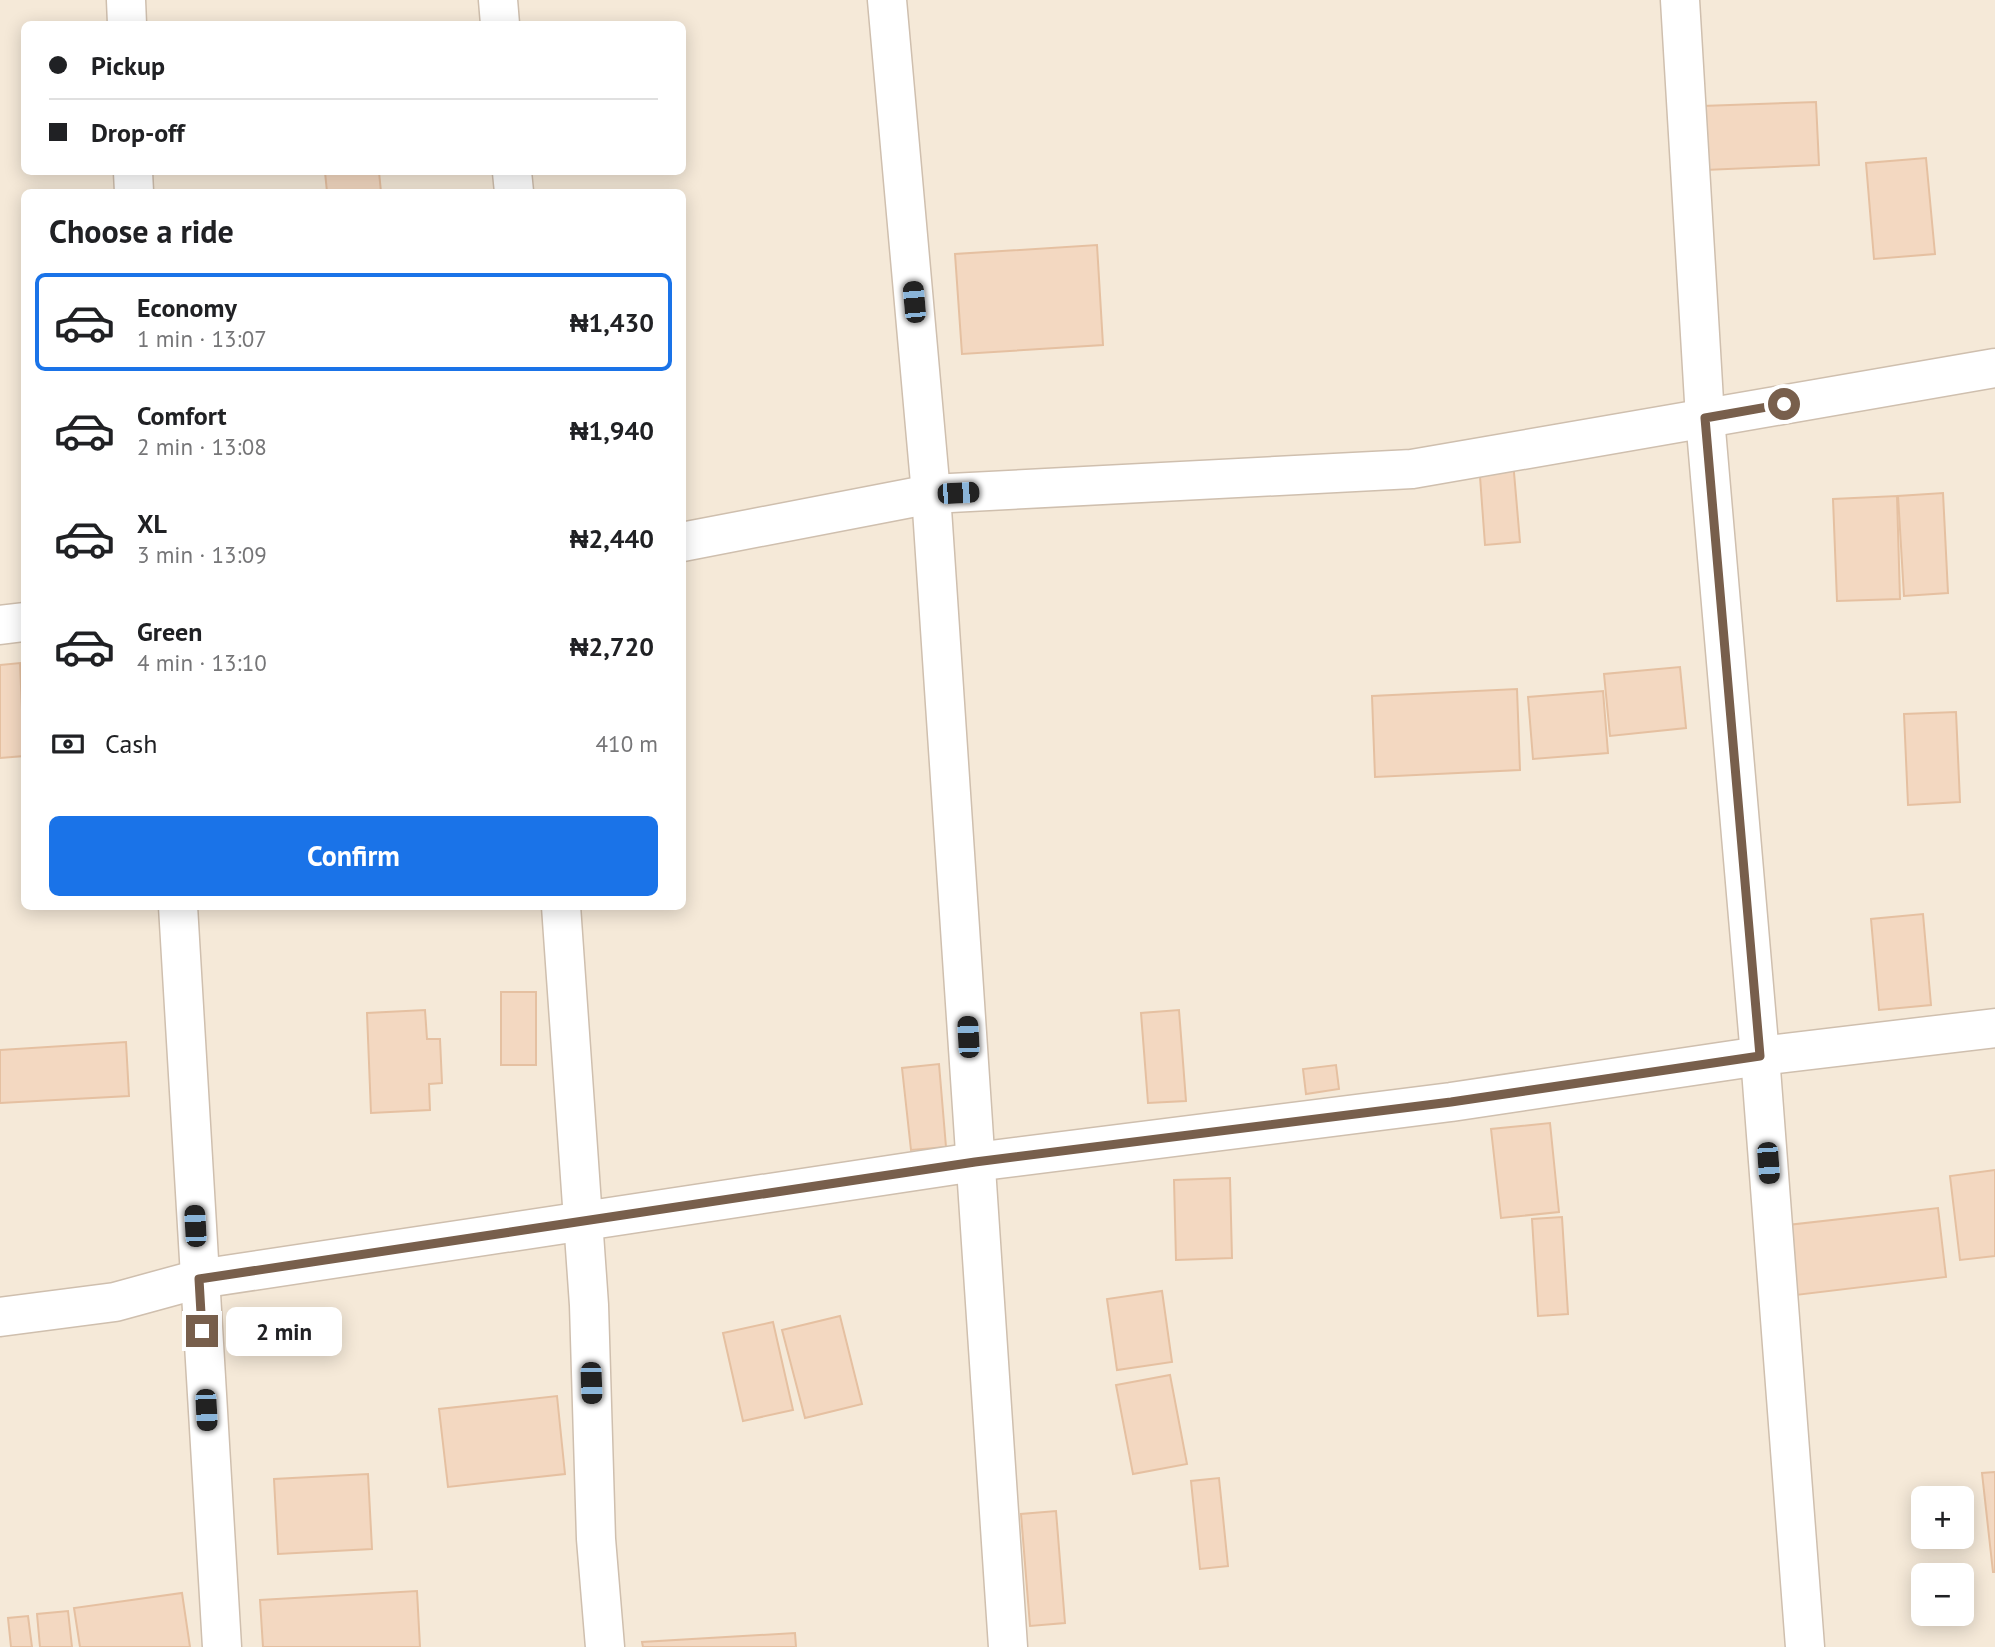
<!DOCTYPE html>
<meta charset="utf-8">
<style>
:root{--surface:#fff;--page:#f2f2f2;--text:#202124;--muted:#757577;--line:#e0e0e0;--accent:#1a73e8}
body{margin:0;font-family:"PT Sans",sans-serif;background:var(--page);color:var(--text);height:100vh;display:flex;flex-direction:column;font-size:26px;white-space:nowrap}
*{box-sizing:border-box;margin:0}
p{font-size:23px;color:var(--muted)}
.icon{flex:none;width:38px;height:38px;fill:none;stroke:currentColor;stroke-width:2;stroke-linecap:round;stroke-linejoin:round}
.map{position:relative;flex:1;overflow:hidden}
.panel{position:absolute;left:21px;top:189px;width:665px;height:721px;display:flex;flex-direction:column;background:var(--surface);border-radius:10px;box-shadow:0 4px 18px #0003}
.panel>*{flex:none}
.banner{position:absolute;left:21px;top:21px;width:665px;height:154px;border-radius:10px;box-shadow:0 4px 18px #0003;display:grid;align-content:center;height:154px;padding:0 28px;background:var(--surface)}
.tools{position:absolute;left:1911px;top:1486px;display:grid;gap:14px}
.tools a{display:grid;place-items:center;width:63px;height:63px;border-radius:10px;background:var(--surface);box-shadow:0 4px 18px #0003;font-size:35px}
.end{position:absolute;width:32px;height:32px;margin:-16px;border:9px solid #785f4c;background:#fff;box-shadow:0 0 0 4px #fff}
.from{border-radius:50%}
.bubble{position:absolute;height:49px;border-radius:10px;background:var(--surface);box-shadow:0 4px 18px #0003;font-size:23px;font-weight:600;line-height:49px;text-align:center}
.car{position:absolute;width:21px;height:42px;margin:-21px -10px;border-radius:9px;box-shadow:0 0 5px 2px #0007;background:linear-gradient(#222 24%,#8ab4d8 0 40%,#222 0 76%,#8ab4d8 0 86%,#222 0)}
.banner b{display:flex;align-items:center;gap:24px;height:66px;font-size:26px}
.banner b+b{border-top:2px solid var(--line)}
.banner i{width:18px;height:18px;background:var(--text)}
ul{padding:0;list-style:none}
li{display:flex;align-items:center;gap:21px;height:98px;margin:0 14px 10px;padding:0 14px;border:4px solid transparent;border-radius:10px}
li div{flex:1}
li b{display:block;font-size:26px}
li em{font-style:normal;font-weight:600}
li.on{border-color:var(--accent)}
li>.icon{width:63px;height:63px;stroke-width:1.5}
h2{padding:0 28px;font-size:32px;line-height:84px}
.pay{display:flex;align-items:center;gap:18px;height:77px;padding:0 28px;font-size:26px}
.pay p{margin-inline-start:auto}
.action{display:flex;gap:14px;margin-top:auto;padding:14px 28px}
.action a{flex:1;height:80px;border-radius:10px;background:var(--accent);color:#fff;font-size:28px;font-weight:600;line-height:80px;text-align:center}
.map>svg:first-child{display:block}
.residential{fill:#f5e9d8;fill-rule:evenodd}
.building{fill:#f3d8c1;stroke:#e5c0a1;stroke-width:2}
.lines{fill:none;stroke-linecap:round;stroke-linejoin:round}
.street-casing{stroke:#cfbfae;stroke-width:41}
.street{stroke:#fff;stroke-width:38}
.route{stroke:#785f4c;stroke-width:9}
</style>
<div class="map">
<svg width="1995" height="1647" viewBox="0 0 1995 1647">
<rect width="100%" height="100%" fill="#fdf7e9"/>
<path class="residential" d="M0 0H1995V1647H0ZM24 24H682V172H24ZM24 192H682V906H24ZM1923 1498H1962V1536H1923ZM1923 1575H1962V1614H1923Z"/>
<g class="building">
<polygon points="1816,102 1819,165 1705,170 1702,106"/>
<polygon points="1926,158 1935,254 1874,259 1866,163"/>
<polygon points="325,172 379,172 381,192 327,192"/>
<polygon points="1097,245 1103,345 962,354 955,254"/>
<polygon points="1513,461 1520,542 1485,545 1479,463"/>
<polygon points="1943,493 1948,593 1904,596 1898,496"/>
<polygon points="1897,496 1900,599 1837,601 1833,499"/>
<polygon points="20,663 24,756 0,758 0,665"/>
<polygon points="1680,667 1686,728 1610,736 1604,674"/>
<polygon points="1517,689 1520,770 1375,777 1372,696"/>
<polygon points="1603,691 1608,753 1533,759 1528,697"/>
<polygon points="1956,712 1960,802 1908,805 1904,714"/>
<polygon points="1923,914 1931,1005 1879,1010 1871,919"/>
<rect x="501" y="992" width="35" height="73"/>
<polygon points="425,1010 427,1039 440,1039 442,1083 429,1084 430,1110 371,1113 367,1013"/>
<polygon points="1179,1010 1186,1101 1148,1103 1141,1013"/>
<polygon points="126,1042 129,1096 0,1103 0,1050"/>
<polygon points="939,1064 946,1147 911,1150 902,1068"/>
<polygon points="1336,1065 1339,1089 1306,1094 1303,1069"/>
<polygon points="1550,1123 1559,1212 1501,1218 1491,1129"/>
<polygon points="1995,1170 1995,1256 1960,1260 1950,1176"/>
<polygon points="1230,1178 1232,1258 1176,1260 1174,1180"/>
<polygon points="1938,1208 1946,1277 1796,1295 1788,1225"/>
<polygon points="1562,1217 1568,1314 1538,1316 1532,1219"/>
<polygon points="1162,1291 1172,1362 1117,1370 1107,1299"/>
<polygon points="840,1316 862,1404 805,1418 782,1330"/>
<polygon points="773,1322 793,1410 743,1421 723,1333"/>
<polygon points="1170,1375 1187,1464 1133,1474 1116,1385"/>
<polygon points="557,1396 565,1474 448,1487 439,1409"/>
<polygon points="1995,1472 1995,1572 1993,1572 1982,1473"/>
<polygon points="368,1474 372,1549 278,1554 274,1479"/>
<polygon points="1219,1478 1228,1566 1200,1569 1191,1481"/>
<polygon points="1056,1511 1065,1623 1030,1626 1021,1514"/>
<polygon points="417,1591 420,1647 263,1647 260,1600"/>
<polygon points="182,1593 190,1647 80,1647 74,1608"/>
<polygon points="68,1611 72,1647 40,1647 37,1614"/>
<polygon points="28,1616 32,1647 11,1647 8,1618"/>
<polygon points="795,1633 796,1647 643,1647 642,1642"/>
</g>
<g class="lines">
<g class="street-casing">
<g id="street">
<polyline points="126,0 127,24"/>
<polyline points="498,0 500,24"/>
<polyline points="887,0 931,494 1008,1647"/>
<polyline points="1680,0 1705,418 1760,1056 1805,1647"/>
<polyline points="133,172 134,192"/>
<polyline points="512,172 514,192"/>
<polyline points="682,542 931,494 1412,469 1995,368"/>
<polyline points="0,625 24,622"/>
<polyline points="178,906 222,1647"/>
<polyline points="561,906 589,1305 596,1539 605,1647"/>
<polyline points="0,1317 115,1302 199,1279 975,1162 1451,1102 1760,1056 1995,1028"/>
</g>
</g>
<use href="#street" class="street"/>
</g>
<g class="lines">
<polyline class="route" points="202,1331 199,1279 975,1162 1451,1102 1760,1056 1705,418 1784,404"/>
</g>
</svg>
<div class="tools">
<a>+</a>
<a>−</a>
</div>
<i class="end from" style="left:1784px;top:404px"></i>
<i class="end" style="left:202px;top:1331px"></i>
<div class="bubble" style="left:226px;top:1307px;width:116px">2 min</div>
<i class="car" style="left:914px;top:302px;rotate:355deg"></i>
<i class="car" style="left:958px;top:493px;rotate:87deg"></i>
<i class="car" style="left:968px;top:1037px;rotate:357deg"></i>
<i class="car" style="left:1768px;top:1163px;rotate:176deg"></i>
<i class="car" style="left:195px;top:1226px;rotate:357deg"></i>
<i class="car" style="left:591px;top:1383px;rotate:178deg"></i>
<i class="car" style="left:206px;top:1410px;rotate:177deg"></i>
<div class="banner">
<b><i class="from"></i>Pickup</b>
<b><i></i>Drop-off</b>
</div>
<section class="panel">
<h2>Choose a ride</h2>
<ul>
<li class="on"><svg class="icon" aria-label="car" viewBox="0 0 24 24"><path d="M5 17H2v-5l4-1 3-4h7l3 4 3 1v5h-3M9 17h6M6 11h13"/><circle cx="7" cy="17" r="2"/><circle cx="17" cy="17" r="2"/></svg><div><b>Economy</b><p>1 min · 13:07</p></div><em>₦1,430</em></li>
<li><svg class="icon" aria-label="car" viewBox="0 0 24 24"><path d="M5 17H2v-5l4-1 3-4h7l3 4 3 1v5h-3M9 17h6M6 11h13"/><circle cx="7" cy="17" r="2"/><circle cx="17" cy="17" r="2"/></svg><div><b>Comfort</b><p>2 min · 13:08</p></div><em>₦1,940</em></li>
<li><svg class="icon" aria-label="car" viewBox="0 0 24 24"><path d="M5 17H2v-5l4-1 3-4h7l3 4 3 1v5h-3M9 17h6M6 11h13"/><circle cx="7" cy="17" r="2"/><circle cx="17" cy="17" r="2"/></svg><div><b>XL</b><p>3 min · 13:09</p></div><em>₦2,440</em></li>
<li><svg class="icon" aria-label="car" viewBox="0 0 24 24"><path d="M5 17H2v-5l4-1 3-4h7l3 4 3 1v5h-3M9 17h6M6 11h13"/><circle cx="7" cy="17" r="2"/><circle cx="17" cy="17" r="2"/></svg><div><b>Green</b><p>4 min · 13:10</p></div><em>₦2,720</em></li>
</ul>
<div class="pay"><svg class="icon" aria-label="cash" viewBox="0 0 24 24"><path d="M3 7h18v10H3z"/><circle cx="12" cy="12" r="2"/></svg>Cash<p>410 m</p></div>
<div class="action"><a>Confirm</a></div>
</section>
</div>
